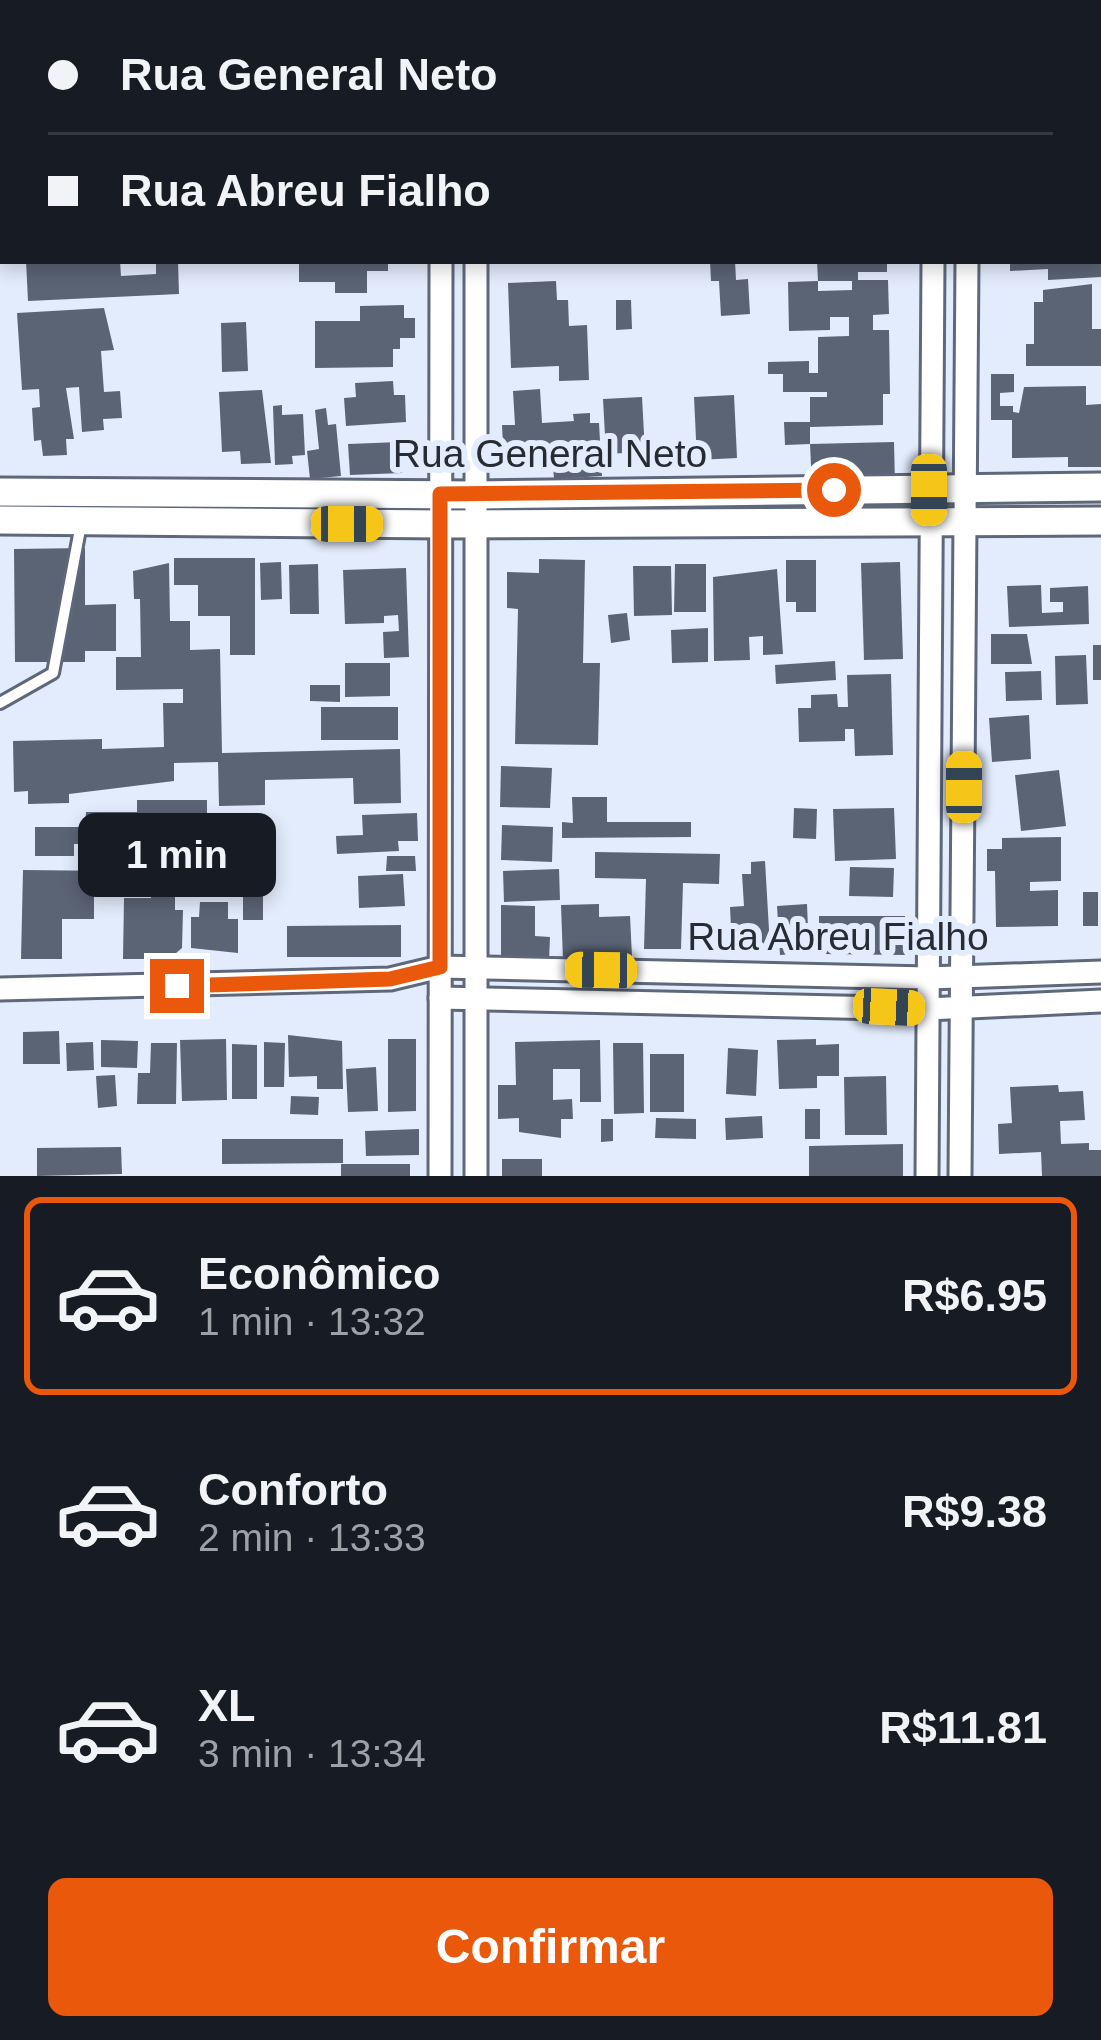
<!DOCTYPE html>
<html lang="pt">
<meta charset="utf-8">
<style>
:root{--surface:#171b24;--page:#20242c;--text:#f1f3f6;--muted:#9ea1a6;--line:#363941;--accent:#ea580c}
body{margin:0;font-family:Arial,sans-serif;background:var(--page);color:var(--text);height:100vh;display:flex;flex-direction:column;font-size:45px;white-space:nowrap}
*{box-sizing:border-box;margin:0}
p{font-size:39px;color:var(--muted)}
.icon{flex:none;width:66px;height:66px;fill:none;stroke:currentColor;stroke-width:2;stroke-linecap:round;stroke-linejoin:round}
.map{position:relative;height:1176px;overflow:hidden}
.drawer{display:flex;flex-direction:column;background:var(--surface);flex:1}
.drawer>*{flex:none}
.guide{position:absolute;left:0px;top:0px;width:1101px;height:264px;box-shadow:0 6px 18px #0003;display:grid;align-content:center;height:264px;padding:0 48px;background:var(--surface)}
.end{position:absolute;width:54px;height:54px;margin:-27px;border:15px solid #ea580c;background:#fff;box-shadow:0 0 0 6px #fff}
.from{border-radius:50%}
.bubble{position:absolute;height:84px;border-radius:18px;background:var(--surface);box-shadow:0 6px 18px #0003;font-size:39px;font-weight:700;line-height:84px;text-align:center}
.car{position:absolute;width:36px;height:72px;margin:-36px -18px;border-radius:15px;box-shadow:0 0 9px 3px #0007;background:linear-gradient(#f5c518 24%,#345 0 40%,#f5c518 0 76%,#345 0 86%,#f5c518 0)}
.guide b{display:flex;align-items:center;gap:42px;height:114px;font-size:45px}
.guide b+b{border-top:3px solid var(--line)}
.guide i{width:30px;height:30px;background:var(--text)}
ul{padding:21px 0 0;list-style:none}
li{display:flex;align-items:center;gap:36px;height:198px;margin:0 24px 18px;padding:0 24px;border:6px solid transparent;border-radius:18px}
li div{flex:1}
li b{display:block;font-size:45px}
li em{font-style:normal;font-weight:700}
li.on{border-color:var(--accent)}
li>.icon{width:108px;height:108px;stroke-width:1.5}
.button{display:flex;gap:24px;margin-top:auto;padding:24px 48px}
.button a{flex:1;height:138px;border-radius:18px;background:var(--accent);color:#fff;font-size:48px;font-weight:700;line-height:138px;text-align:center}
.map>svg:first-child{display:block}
.building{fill:#5b6475}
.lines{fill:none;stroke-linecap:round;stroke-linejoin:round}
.service-casing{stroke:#5f687a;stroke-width:16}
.minor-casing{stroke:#5f687a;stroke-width:27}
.tertiary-casing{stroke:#5f687a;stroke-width:33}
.service{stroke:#fff;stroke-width:10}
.minor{stroke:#fff;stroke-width:21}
.tertiary{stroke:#fff;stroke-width:27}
.route{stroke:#ea580c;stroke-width:15}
.labels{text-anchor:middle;stroke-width:12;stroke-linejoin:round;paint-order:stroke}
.street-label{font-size:39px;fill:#272b33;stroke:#e3ecfc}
</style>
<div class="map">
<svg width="1101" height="1176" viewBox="0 0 1101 1176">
<rect width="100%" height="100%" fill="#e3ecfc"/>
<g class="building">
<polygon points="26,261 120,261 121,276 156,274 156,261 178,261 179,294 28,301"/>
<polygon points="299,261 388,261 388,271 367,271 367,293 335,293 335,282 299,282"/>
<polygon points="710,261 735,261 736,280 748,279 750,314 721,316 719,281 711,281"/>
<polygon points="817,261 887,261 887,272 858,272 858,280 888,280 889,314 873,315 873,330 889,330 890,394 883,394 883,425 810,427 810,444 785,445 784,422 810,422 810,397 827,397 827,392 783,392 783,374 768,374 768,362 809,361 809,373 818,373 818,337 849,336 849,317 830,317 830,330 789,331 788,282 818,281 818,291 852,290 852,281 818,281"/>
<polygon points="1010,261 1101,261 1101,277 1048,280 1048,269 1010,271"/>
<polygon points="556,281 557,300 568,300 569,326 587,325 589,380 559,381 559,366 511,368 508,283"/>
<polygon points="1092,284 1092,329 1101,329 1101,366 1026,366 1026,344 1034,344 1034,302 1043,302 1043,290"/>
<polygon points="616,300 631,300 632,329 616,330"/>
<polygon points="404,305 404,318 415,318 415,338 400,338 400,349 393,349 393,367 315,368 315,321 360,321 360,306"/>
<polygon points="104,308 114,350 101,351 104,392 120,391 122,418 103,419 104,430 82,432 79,387 66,388 74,439 66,439 67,455 43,456 41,440 34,441 32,408 40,407 39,389 22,390 17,313"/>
<polygon points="246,322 248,371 222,372 221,323"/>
<polygon points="991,374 1014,374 1014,392 1000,393 1000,406 1013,406 1013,412 1019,413 1024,387 1086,386 1086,405 1101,404 1101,467 1068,467 1068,457 1012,458 1012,420 991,420"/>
<polygon points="393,381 394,395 405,395 406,422 346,426 344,398 356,397 355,383"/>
<polygon points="540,389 542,423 574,421 573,414 590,413 590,423 599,423 602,476 554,479 553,465 504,468 502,425 515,425 513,391"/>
<polygon points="262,390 271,463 241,464 240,451 222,452 219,392"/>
<polygon points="734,395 737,458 697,460 694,397"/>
<polygon points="642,397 645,452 606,454 603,399"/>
<polygon points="282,405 282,415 303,414 305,455 292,456 293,464 275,465 273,406"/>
<polygon points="326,408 328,425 336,424 341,476 310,479 307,451 319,449 315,410"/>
<polygon points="400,442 402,473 350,475 348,444"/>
<polygon points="894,442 895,484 812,486 810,444"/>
<polygon points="85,548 85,605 116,604 116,651 85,651 85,662 15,662 14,549"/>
<polygon points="174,558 255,558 255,655 230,655 230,616 198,616 198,585 174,585"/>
<polygon points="539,559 585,560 583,663 600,663 598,745 515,744 518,609 507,608 507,572 539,573"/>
<polygon points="786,560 816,560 816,612 796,612 796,602 786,602"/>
<polygon points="281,562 282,599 261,600 260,563"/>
<polygon points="900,562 903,659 864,660 861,563"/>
<polygon points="169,563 170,621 190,621 190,650 220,649 222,753 400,749 401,803 354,804 353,778 265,780 265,805 219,806 218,762 174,763 174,781 69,794 69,803 28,804 28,791 14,792 13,741 102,739 102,749 164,747 163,703 183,703 183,689 116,690 116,657 141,657 140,599 134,599 133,571"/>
<polygon points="318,564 319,614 290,614 289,565"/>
<polygon points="675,564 706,564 706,612 674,612"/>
<polygon points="633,566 671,566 672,615 634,616"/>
<polygon points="406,568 409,657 384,658 383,632 399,631 398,615 384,616 384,623 345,624 343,570"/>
<polygon points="777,569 783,654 763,655 763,636 749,637 750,660 714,661 713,577"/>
<polygon points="1041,585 1042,613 1063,612 1063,602 1050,602 1050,588 1088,586 1089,624 1009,627 1007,586"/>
<polygon points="627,613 630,640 611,643 608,615"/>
<polygon points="708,628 708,662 672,663 671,630"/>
<polygon points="991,634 1027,634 1032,664 991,664"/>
<rect x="1093" y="645" width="8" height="35"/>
<polygon points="1086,655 1088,704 1056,705 1055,656"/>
<polygon points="835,661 836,680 776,684 775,665"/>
<polygon points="345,663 390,663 390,696 345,697"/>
<polygon points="1041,671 1042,700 1006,701 1005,672"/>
<polygon points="891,674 893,755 855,756 854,729 845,729 845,741 799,742 798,708 811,708 811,695 837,694 838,707 848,707 847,675"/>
<polygon points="310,685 340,685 340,702 310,701"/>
<rect x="321" y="707" width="77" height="33"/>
<polygon points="1029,715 1031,759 992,762 989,718"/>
<polygon points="501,766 552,768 550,808 500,807"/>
<polygon points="1059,770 1066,826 1021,831 1015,775"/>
<polygon points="572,797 607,797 607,822 691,822 691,837 562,838 562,822 573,823"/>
<polygon points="137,800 207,800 207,829 176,829 176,860 86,860 86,844 74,844 74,856 35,856 35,827 85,827 86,812 137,812"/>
<polygon points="794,808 817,809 816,839 793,838"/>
<polygon points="894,808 896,859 835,861 833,809"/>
<polygon points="417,813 418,841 398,841 399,851 337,854 336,836 363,835 362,815"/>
<polygon points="502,825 553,827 552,862 501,860"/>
<polygon points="1061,837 1061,881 1030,882 1030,891 1058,890 1058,926 996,927 995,871 987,871 987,849 1002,849 1002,838"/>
<polygon points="595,852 720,854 719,884 683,883 681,949 644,949 646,879 595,878"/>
<polygon points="387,856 415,856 416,871 386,871"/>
<polygon points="765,861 770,947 732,949 730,907 744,906 742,874 751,874 751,862"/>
<polygon points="850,867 894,868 893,897 849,896"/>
<polygon points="559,869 560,900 504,902 503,871"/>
<polygon points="23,870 116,871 115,895 94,895 94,919 62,919 62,959 21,959"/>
<polygon points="403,874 405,906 359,908 358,876"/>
<polygon points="152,885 175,885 175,910 183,910 182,948 169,959 123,959 124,898 151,898"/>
<rect x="1083" y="892" width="15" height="34"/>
<rect x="243" y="894" width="20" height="26"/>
<polygon points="200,902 228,902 228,919 238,919 238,953 191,948 191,917 199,917"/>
<polygon points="599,904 599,917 630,916 632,957 563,961 561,905"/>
<polygon points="807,904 809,953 780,955 777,906"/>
<polygon points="501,905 535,906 535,936 550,937 549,961 501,961"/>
<polygon points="819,916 905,916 905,955 819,954"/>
<polygon points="401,925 401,957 287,957 287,926"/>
<polygon points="59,1031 60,1064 23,1064 23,1032"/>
<polygon points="288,1035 342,1041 343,1089 317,1089 317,1076 289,1077"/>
<polygon points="226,1039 227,1100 182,1101 180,1040"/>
<polygon points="388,1039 416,1039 416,1111 388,1112"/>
<polygon points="816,1039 816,1045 839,1044 839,1076 817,1076 817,1088 779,1089 777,1040"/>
<polygon points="101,1040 138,1041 137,1068 101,1067"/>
<polygon points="600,1040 601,1102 580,1102 580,1069 553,1069 553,1100 572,1099 573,1119 561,1119 561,1138 519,1132 519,1118 498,1119 498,1085 516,1085 515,1042"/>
<polygon points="93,1042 94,1070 67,1071 66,1043"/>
<polygon points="264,1042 285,1043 284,1087 264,1087"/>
<polygon points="151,1043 177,1043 176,1104 137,1104 138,1073 150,1073"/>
<polygon points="613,1043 643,1043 644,1113 614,1114"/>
<polygon points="232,1044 257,1045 257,1099 232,1099"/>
<polygon points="728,1048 758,1050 756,1096 726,1094"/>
<rect x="650" y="1054" width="34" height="58"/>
<polygon points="376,1067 378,1111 348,1112 346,1069"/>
<polygon points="115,1075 117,1106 98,1108 96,1076"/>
<polygon points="886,1076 887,1135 845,1135 844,1077"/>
<polygon points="1058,1085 1059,1092 1083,1091 1085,1120 1060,1121 1061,1144 1089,1143 1089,1150 1101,1150 1101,1176 1042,1176 1041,1152 999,1154 998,1124 1012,1123 1010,1087"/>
<polygon points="291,1096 319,1097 318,1115 290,1114"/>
<rect x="805" y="1109" width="15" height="30"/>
<polygon points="762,1116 763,1138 726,1140 725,1118"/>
<polygon points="656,1118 696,1119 696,1139 655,1138"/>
<polygon points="601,1119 613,1119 613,1141 601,1142"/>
<polygon points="419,1129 419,1155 366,1156 365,1131"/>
<polygon points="222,1139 343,1139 343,1163 222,1164"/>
<polygon points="903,1144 903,1176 809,1176 809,1146"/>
<polygon points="121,1147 122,1174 37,1176 37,1148"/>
<rect x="502" y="1159" width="40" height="17"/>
<rect x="341" y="1164" width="69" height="12"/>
</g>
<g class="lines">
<g class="service-casing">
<polyline id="service" points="0,703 53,673 81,524"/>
</g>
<g class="minor-casing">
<g id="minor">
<polyline points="445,0 445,3"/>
<polyline points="473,0 473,3"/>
<polyline points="969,0 969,3"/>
<polyline points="146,3 146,0"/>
<polyline points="938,3 938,0"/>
<polyline points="0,5 3,5"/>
<polyline points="1098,11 1101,11"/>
<polyline points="0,37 3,37"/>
<polyline points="1098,38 1101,38"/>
<polyline points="0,989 390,979 440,967 928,978 1101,972"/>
<polyline points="440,998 927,1009 1101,1001"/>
<polyline points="440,1176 441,261"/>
<polyline points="476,1176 476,261"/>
<polyline points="927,1176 933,261"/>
<polyline points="960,1176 967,261"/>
</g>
</g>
<g class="tertiary-casing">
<g id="tertiary">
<polyline points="0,492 477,495 1101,487"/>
<polyline points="0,520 441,524 1101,521"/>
</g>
</g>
<use href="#service" class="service"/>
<use href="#minor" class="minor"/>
<use href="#tertiary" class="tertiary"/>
</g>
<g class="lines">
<polyline class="route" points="177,986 390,979 440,967 440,494 834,490"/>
</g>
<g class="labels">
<g class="street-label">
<text x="550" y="467">Rua General Neto</text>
<text x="838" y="950">Rua Abreu Fialho</text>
</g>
</g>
</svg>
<i class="end from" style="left:834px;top:490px"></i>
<i class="end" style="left:177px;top:986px"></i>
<div class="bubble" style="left:78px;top:813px;width:198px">1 min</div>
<i class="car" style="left:929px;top:490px;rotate:180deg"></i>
<i class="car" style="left:347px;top:524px;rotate:90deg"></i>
<i class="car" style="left:964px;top:787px;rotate:0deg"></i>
<i class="car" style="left:601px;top:970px;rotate:271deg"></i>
<i class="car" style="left:889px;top:1007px;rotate:93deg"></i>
<div class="guide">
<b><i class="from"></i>Rua General Neto</b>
<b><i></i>Rua Abreu Fialho</b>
</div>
</div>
<section class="drawer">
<ul>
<li class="on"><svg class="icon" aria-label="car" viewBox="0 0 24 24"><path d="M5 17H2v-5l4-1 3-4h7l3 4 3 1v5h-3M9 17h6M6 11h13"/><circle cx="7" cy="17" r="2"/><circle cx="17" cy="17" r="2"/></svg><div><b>Econômico</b><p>1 min · 13:32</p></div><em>R$6.95</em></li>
<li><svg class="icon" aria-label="car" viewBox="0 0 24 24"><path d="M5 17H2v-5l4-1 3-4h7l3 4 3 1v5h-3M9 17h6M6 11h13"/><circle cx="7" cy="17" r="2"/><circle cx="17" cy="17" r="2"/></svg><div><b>Conforto</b><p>2 min · 13:33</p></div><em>R$9.38</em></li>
<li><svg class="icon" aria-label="car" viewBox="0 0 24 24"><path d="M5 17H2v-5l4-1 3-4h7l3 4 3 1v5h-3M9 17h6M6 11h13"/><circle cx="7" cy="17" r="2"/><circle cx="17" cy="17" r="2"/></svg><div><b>XL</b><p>3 min · 13:34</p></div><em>R$11.81</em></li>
</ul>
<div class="button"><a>Confirmar</a></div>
</section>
